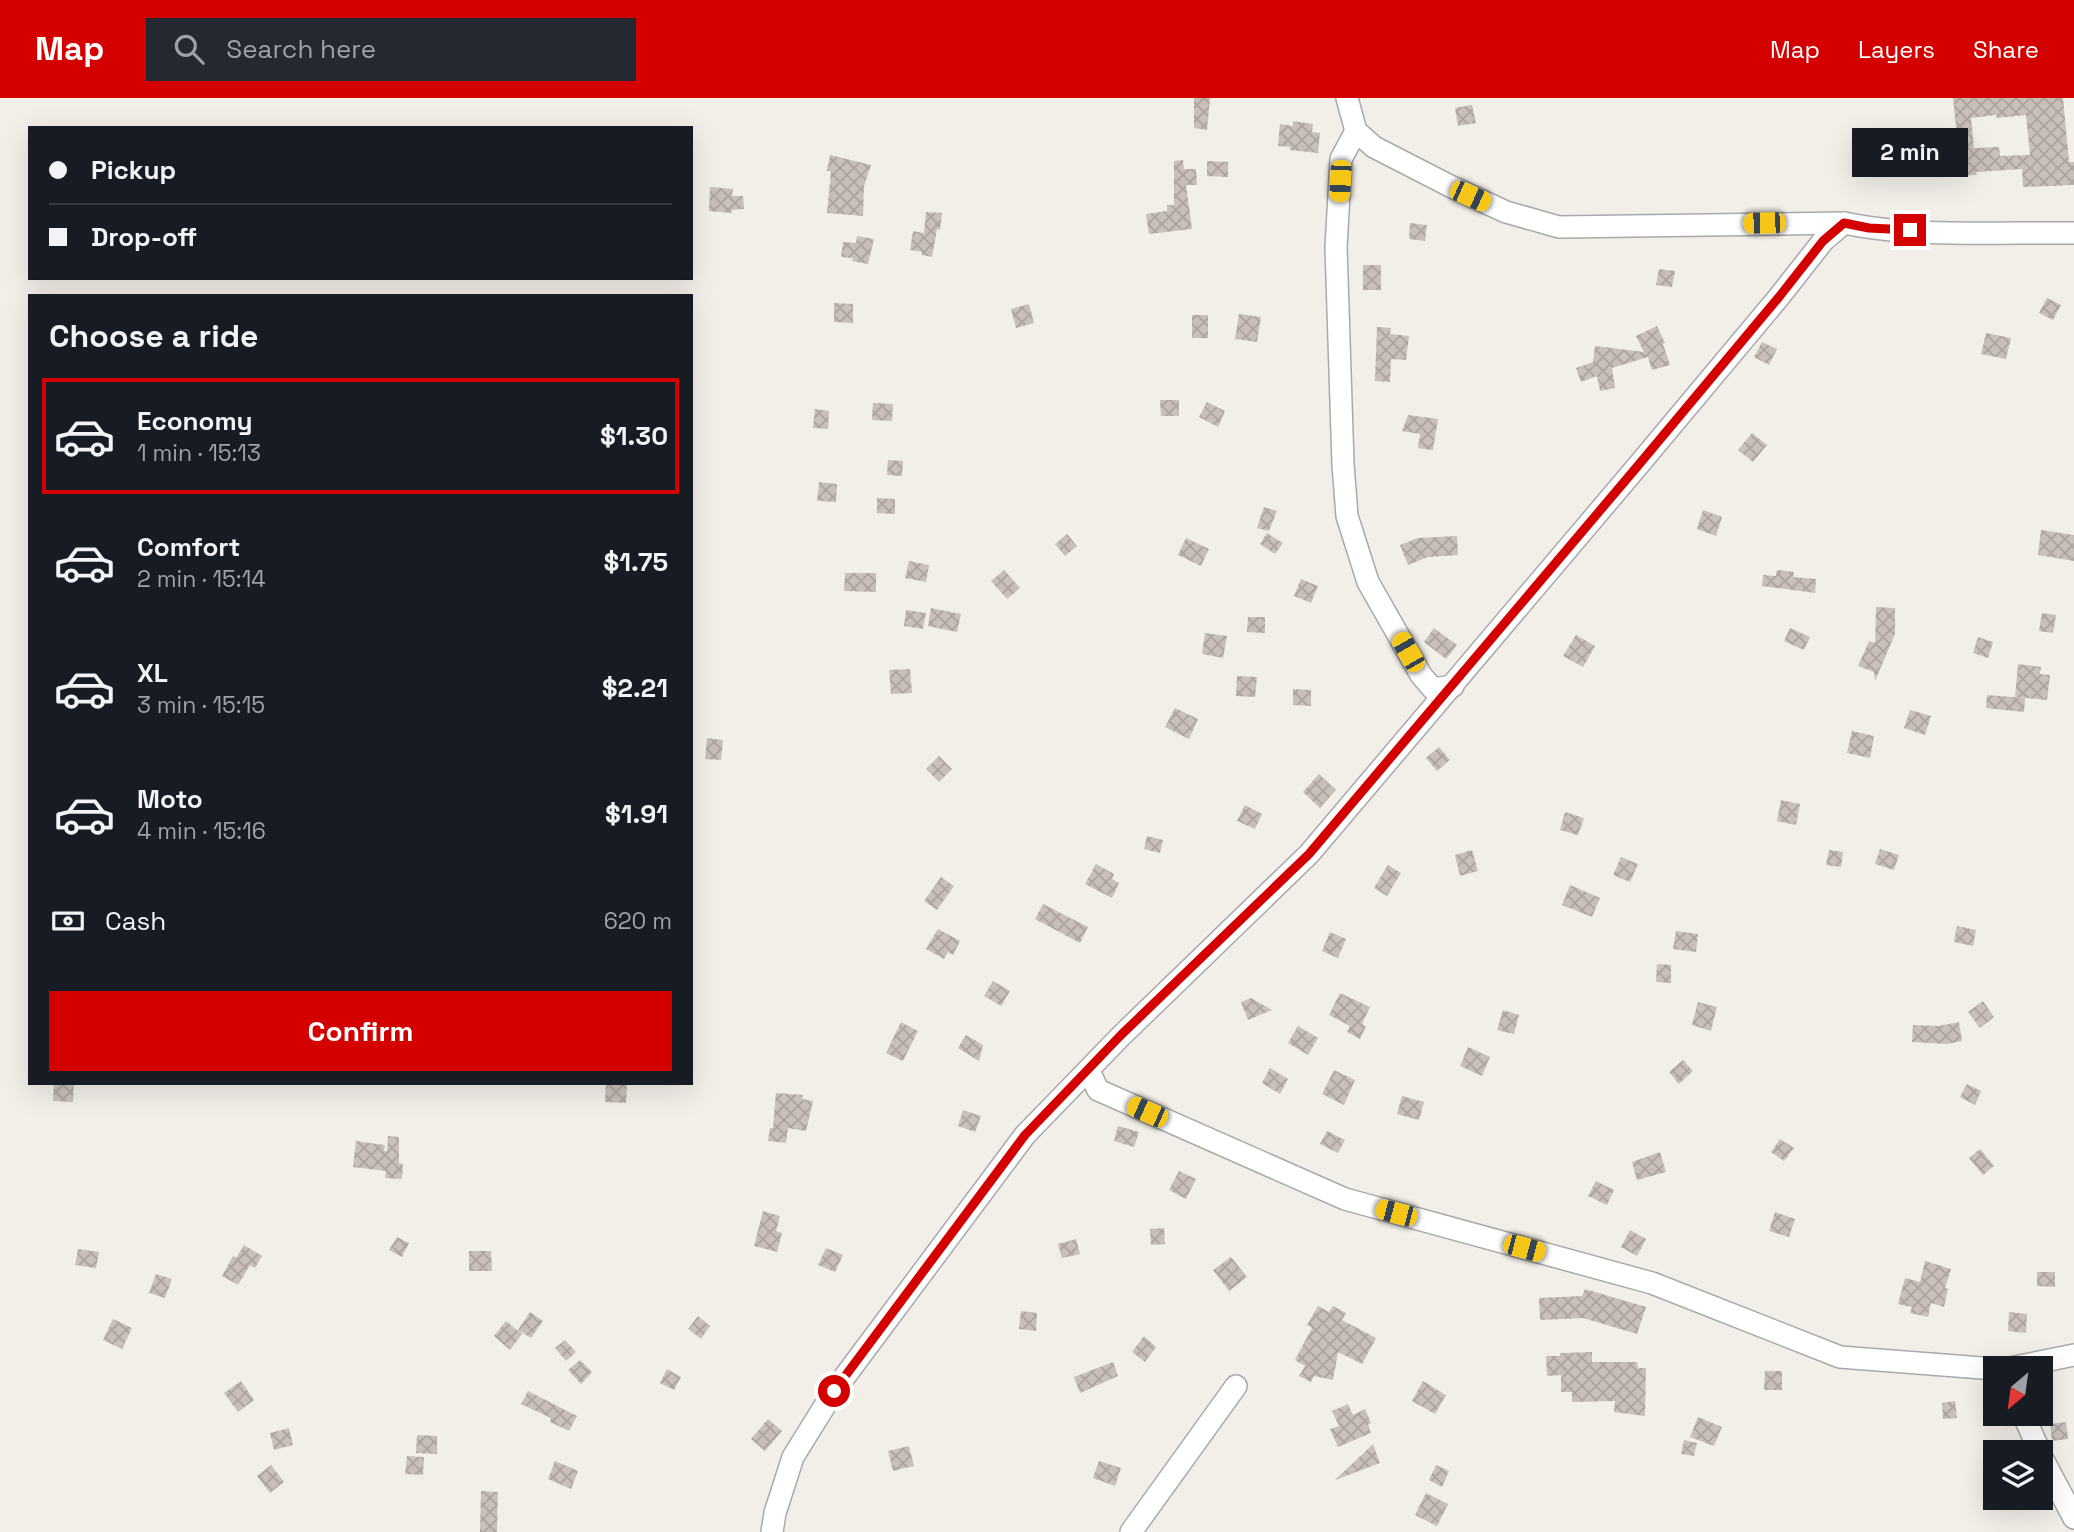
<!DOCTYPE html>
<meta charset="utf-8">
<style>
:root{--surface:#171b24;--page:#242831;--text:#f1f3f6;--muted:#9ea1a6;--line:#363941;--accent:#d40000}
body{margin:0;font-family:"Space Grotesk",sans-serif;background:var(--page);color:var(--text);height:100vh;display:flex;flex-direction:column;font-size:26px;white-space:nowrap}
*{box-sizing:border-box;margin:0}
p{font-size:23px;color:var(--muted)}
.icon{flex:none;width:38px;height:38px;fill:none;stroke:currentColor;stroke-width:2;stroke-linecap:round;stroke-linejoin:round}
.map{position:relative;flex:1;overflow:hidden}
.drawer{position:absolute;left:28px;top:196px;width:665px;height:791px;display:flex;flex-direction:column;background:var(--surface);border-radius:0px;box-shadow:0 7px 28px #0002}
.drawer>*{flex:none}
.hud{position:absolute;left:28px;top:28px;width:665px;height:154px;border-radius:0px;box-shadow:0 7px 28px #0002;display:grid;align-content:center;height:154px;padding:0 21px;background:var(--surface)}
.needle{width:46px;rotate:209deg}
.buttons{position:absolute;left:1983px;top:1258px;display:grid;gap:14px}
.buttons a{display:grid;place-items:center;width:70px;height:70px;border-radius:0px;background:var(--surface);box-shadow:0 7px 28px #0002;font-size:35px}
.end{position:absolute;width:32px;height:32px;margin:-16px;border:9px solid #d40000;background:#fff;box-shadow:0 0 0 4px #fff}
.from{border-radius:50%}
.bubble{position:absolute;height:49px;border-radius:0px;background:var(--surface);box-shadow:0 7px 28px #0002;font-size:23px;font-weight:600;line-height:49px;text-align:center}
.car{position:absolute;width:21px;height:42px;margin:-21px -10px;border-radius:9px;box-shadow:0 0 5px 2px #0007;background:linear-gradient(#f5c518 24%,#345 0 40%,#f5c518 0 76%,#345 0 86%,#f5c518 0)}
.hud b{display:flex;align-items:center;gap:24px;height:66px;font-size:26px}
.hud b+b{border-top:2px solid var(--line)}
.hud i{width:18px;height:18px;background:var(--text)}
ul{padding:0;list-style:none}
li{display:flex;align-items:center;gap:21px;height:116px;margin:0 14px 10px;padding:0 7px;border:4px solid transparent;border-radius:0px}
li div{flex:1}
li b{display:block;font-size:26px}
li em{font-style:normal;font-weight:600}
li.active{border-color:var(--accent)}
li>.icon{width:63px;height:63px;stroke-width:1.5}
h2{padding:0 21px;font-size:32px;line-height:84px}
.pay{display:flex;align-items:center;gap:18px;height:77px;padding:0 21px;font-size:26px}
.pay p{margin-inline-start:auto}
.action{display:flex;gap:14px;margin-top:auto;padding:14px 21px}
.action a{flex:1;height:80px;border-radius:0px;background:var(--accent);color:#fff;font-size:28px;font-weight:600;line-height:80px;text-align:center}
header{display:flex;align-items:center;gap:42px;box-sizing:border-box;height:98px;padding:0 35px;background:var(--accent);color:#fff}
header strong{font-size:33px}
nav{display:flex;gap:38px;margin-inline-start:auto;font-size:24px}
.search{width:490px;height:63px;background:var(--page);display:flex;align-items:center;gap:18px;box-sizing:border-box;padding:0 24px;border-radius:0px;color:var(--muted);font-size:26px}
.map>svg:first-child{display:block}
.building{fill:url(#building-cross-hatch);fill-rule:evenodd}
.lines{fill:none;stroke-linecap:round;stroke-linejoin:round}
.minor-casing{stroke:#a9a9a9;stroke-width:24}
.minor{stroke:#fff;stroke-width:21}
.route{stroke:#d40000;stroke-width:9}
</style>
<header>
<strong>Map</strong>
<div class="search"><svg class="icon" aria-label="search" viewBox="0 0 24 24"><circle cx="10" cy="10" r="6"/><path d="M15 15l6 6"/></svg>Search here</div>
<nav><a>Map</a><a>Layers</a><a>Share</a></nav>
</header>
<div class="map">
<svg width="2074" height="1434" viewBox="0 0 2074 1434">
<defs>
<pattern id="building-cross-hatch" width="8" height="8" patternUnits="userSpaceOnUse" patternTransform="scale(1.75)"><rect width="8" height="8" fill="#c7bfb8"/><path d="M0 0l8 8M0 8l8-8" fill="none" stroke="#aba49e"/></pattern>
</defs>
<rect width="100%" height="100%" fill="#f2efe9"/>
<g class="building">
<polygon points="1194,0 1210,0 1207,32 1194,30"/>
<path d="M1953 0H2063L2069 64H2074V87L2023 89 2022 71 1976 74 1977 77 1961 78ZM1996 17 1997 20 2026 17 2030 57 2000 58 1999 49 1974 50 1971 20Z"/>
<polygon points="1472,7 1476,25 1458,28 1455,10"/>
<polygon points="1293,23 1313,26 1312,34 1320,35 1318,55 1290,52 1290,49 1278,48 1280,26 1293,28"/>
<polygon points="830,57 871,67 864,88 863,118 827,115 831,73 827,73"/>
<polygon points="1183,62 1184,71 1196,71 1197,87 1186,87 1192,131 1149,136 1146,116 1167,113 1167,107 1174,107 1174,63"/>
<polygon points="1207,63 1228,64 1228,79 1207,78"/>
<polygon points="710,89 733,91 732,98 743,98 744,111 732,112 731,115 709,113"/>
<polygon points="926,114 942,115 940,132 937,131 932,159 922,157 922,154 910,152 913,133 924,135"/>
<polygon points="1410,125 1427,127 1425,143 1409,141"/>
<polygon points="857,138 874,141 868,166 852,163 853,160 841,159 843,144 856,145"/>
<rect x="1363" y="167" width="18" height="25"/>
<polygon points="1659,171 1675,173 1672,189 1656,187"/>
<polygon points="2047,200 2061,207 2053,222 2039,215"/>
<polygon points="834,205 853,206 853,225 834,224"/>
<polygon points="1029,206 1034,225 1016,230 1011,211"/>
<polygon points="1239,216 1261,219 1257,244 1235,241"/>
<rect x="1192" y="217" width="16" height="23"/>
<polygon points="1657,228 1665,245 1663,246 1670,267 1652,272 1648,259 1612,270 1615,290 1600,293 1597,278 1581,284 1576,270 1593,264 1595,248 1644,254 1636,238"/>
<polygon points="1377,229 1391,230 1390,236 1409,238 1406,262 1391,261 1390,284 1375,283"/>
<polygon points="1986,235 2011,240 2006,261 1981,256"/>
<polygon points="1762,244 1777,251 1769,267 1754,259"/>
<polygon points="1160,302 1179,302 1179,318 1161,318"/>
<polygon points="1207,304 1225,313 1218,329 1199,319"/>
<polygon points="873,305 893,306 892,323 872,322"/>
<polygon points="815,311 829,313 828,331 813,330"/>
<polygon points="1408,317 1438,321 1433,352 1418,350 1420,336 1402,333"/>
<polygon points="1752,335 1767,347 1753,364 1738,352"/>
<polygon points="888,362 903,363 902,378 887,377"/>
<polygon points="819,384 837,386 836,404 817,403"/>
<polygon points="877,400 895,401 895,416 877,415"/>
<polygon points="1264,409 1277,413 1269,433 1257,430"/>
<polygon points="1703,412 1722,419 1716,438 1697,431"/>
<polygon points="2041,432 2074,437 2074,463 2038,457"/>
<polygon points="1267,435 1283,445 1275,456 1260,446"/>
<polygon points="1067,436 1077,448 1065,458 1055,446"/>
<polygon points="1457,438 1458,457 1428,459 1408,467 1400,447 1418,440"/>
<polygon points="1186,440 1209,451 1201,468 1178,457"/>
<polygon points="909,463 929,467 926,484 905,480"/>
<polygon points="1004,472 1020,490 1007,501 991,483"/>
<polygon points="1777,472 1794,474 1793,479 1816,481 1815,495 1762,488 1763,477 1776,478"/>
<polygon points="845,475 876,475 876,494 844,493"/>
<polygon points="1301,481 1318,488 1311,505 1294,498"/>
<polygon points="1876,509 1895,510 1895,536 1875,583 1874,574 1858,568 1869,543 1875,545"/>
<polygon points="931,510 961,516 957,534 928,528"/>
<polygon points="906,512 926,515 923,531 904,528"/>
<polygon points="2042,515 2056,517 2053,535 2039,533"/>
<polygon points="1248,519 1265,519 1265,535 1247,534"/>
<polygon points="1434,530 1457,547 1446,561 1424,544"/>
<polygon points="1790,530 1810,539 1804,552 1784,543"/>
<polygon points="1205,535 1227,538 1223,560 1202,556"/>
<polygon points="1576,537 1595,548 1583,569 1563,558"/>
<polygon points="1978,539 1993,544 1988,560 1973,555"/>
<polygon points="2018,566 2041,569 2040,576 2050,577 2047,602 2015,599"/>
<polygon points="910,571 912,595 891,596 889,572"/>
<polygon points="1237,578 1257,579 1255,599 1236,598"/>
<polygon points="1293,591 1311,592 1311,608 1293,607"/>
<polygon points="1987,597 2025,600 2024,614 1986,610"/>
<polygon points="1175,610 1198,621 1189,641 1165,629"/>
<polygon points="1910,612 1931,618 1925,637 1904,630"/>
<polygon points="1852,633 1874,638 1870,660 1847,655"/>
<polygon points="707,640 723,642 721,662 705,661"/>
<polygon points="1439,649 1450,662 1437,673 1426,660"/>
<polygon points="939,658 952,671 939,684 926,671"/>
<polygon points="1319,676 1336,692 1320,710 1303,694"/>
<polygon points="1781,702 1800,706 1796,727 1777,723"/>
<polygon points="1245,707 1262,716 1255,731 1237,723"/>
<polygon points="1565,714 1584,720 1578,737 1560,732"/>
<polygon points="1147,738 1163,742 1160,755 1144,751"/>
<polygon points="1880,751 1899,757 1894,772 1875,766"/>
<polygon points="1472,752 1478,773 1460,778 1455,757"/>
<polygon points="1829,752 1843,754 1841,769 1826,767"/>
<polygon points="1621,759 1638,766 1630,784 1613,777"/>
<polygon points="1096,766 1114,776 1112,781 1119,785 1112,800 1085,786"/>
<polygon points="1388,767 1401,775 1387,798 1374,790"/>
<polygon points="941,779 954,788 937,812 924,803"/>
<polygon points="1570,787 1600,800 1592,819 1562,807"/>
<polygon points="1043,806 1088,829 1080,845 1035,821"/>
<polygon points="1957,828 1976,832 1973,848 1954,844"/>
<polygon points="938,831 960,843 953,857 948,854 944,861 926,851"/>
<polygon points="1676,833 1698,836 1696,854 1673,851"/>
<polygon points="1330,834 1346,841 1338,860 1322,853"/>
<polygon points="1657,866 1671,867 1671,885 1656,884"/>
<polygon points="993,883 1010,893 1001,908 984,898"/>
<polygon points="1340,895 1370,909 1362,926 1366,928 1360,941 1347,934 1350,928 1329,917"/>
<polygon points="1251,900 1272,912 1248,922 1241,904"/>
<polygon points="1983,903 1994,919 1980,930 1968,914"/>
<polygon points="1698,904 1717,909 1711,933 1692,927"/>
<polygon points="1503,912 1519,917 1514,936 1497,932"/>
<polygon points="901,924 918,933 903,963 886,955"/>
<polygon points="1959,924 1962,943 1947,946 1912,944 1913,927 1938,928"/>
<polygon points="1298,928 1318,940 1308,957 1288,945"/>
<polygon points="966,937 983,947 979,963 958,950"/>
<polygon points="1468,949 1490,959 1482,978 1460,968"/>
<polygon points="1683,962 1693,973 1679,986 1669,974"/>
<polygon points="1270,970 1288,981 1280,996 1262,985"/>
<polygon points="1334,972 1355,982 1344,1007 1322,996"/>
<polygon points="54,985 74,985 73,1004 53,1003"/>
<polygon points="606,985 627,987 626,1005 605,1004"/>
<polygon points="1967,986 1981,993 1975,1007 1960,999"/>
<polygon points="776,995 803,997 802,1001 813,1003 806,1033 788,1030 786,1045 768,1043 770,1030 773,1030"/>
<polygon points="1402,998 1424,1004 1419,1022 1397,1016"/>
<polygon points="963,1012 981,1018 975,1034 958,1028"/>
<polygon points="1118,1028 1139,1034 1134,1049 1114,1043"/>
<polygon points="1327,1033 1345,1042 1338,1055 1320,1046"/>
<polygon points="388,1038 399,1039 399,1065 403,1066 402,1081 385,1080 386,1073 353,1069 356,1043 385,1047 384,1053 387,1053"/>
<polygon points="1780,1041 1794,1050 1784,1063 1771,1054"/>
<polygon points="1980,1051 1994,1068 1983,1077 1969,1060"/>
<polygon points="1660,1054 1666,1074 1637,1082 1632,1064"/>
<polygon points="1179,1073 1196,1081 1186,1101 1169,1092"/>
<polygon points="1596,1083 1614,1092 1607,1107 1588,1098"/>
<polygon points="763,1113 780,1118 776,1133 782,1135 777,1154 754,1148"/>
<polygon points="1775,1114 1795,1121 1789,1139 1769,1133"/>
<polygon points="1164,1130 1165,1146 1151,1147 1150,1131"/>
<polygon points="1630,1132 1646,1141 1637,1158 1621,1149"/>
<polygon points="397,1139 409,1145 402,1159 389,1152"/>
<polygon points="1076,1141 1080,1156 1062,1160 1058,1146"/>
<polygon points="244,1147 262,1158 255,1170 250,1167 238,1187 222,1178 233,1158 236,1160"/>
<polygon points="826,1150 843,1157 835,1174 818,1167"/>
<polygon points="78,1151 99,1154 96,1170 75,1167"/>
<polygon points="469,1153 491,1153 492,1173 469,1173"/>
<polygon points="1231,1159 1247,1179 1229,1193 1213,1172"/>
<polygon points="1925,1163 1951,1171 1945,1190 1948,1191 1944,1209 1931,1205 1928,1219 1910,1215 1912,1209 1898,1206 1905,1180 1920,1184"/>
<polygon points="2037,1174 2055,1174 2055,1189 2037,1188"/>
<polygon points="156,1176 172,1181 165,1200 149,1195"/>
<polygon points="1585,1191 1646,1209 1637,1236 1583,1220 1540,1222 1539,1200 1582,1198"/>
<polygon points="1318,1208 1329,1214 1333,1208 1346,1215 1342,1222 1376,1240 1362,1266 1338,1254 1333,1282 1314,1278 1311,1284 1299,1278 1305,1268 1295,1262 1312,1230 1307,1227"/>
<polygon points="1021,1213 1037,1215 1036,1233 1019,1231"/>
<polygon points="530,1214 543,1223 531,1240 518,1232"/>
<polygon points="2009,1214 2027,1216 2026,1235 2008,1233"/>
<polygon points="698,1218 710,1228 701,1241 688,1231"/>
<polygon points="113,1221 132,1230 122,1251 103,1242"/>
<polygon points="506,1223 522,1236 510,1252 494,1238"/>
<polygon points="1144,1238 1156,1249 1145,1264 1132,1254"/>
<polygon points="565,1242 576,1254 566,1263 555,1250"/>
<polygon points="1592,1254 1592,1264 1637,1264 1638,1270 1646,1270 1645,1318 1614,1314 1615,1303 1572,1304 1572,1294 1561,1294 1561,1277 1547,1278 1546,1258 1560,1258 1560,1255"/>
<polygon points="580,1262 592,1274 581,1286 568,1272"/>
<polygon points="1113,1264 1118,1278 1080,1295 1074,1279"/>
<polygon points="667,1271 681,1279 674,1292 660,1285"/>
<polygon points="1765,1273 1782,1273 1782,1292 1764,1292"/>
<polygon points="241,1283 254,1302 238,1314 224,1295"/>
<polygon points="1423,1283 1446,1297 1435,1316 1412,1303"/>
<polygon points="528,1293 577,1318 569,1333 550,1324 551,1320 521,1306"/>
<polygon points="1955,1303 1957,1320 1943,1321 1942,1305"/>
<polygon points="1348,1306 1353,1317 1365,1311 1371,1325 1368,1326 1371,1335 1338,1349 1330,1331 1339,1328 1332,1313"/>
<polygon points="1698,1319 1722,1329 1714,1348 1690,1339"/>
<polygon points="768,1321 782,1333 765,1353 751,1341"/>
<polygon points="2066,1324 2068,1341 2052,1343 2050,1326"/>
<polygon points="289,1330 293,1347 274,1352 270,1335"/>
<polygon points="417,1337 437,1338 437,1356 416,1355"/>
<polygon points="1684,1342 1697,1345 1694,1358 1681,1356"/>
<polygon points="1373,1346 1380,1365 1335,1382"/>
<polygon points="909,1348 914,1368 893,1373 888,1353"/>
<polygon points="407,1358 424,1359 423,1377 405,1376"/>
<polygon points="555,1363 578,1373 571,1391 548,1381"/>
<polygon points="1099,1363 1121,1370 1115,1388 1093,1380"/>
<polygon points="271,1367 284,1384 270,1395 257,1378"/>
<polygon points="1436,1367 1449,1373 1442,1389 1429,1382"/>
<polygon points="481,1393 498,1394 497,1434 480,1434"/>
<polygon points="1426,1395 1448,1406 1437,1428 1415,1417"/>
</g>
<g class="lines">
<g class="minor-casing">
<g id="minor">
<path d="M1347 0 1356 33 1374 49 1452 89 1506 114 1559 129 1844 125C1915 140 2000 134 2074 135"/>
<polyline points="1356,33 1341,61 1336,149 1343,366 1347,418 1368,484 1421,577 1433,591 1453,588"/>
<polyline points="1089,973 1098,992 1345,1101 1652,1185 1840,1259 1995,1271"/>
<polyline points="2010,1270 2074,1257"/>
<polyline points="2023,1316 2040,1354"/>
<polyline points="2040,1356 2074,1420"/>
<polyline points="772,1434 775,1415 793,1359 834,1293 1025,1037 1121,938 1309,756 1636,370 1779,199 1823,143 1844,125"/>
<polyline points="1131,1434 1236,1288"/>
</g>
</g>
<use href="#minor" class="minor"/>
</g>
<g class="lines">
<polyline class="route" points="834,1293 1025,1037 1121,937 1309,756 1636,370 1779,199 1823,143 1844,125 1869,130 1910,132"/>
</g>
</svg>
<div class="buttons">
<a><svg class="needle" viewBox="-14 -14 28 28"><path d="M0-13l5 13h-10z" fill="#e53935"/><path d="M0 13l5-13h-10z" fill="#9ea1a6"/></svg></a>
<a><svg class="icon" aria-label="layers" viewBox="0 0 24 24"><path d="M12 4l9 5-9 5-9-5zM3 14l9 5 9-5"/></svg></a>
</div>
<i class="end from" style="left:834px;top:1293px"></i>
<i class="end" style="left:1910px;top:132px"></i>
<div class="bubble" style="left:1852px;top:30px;width:116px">2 min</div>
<i class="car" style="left:1340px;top:83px;rotate:183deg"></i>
<i class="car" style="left:1470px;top:98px;rotate:114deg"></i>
<i class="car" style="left:1764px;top:125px;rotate:269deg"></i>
<i class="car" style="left:1408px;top:554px;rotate:330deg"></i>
<i class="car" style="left:1147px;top:1014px;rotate:294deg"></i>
<i class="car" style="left:1396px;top:1115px;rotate:285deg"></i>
<i class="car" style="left:1524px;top:1150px;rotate:105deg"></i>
<div class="hud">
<b><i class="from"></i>Pickup</b>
<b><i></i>Drop-off</b>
</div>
<section class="drawer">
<h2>Choose a ride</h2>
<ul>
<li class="active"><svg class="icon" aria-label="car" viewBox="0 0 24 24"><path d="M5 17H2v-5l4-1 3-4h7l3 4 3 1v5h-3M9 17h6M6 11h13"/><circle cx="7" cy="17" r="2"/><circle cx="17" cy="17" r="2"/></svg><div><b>Economy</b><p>1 min · 15:13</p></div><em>$1.30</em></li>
<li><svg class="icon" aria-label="car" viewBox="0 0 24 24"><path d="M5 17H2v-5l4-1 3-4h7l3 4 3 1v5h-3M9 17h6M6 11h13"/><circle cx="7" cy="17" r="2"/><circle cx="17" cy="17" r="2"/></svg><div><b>Comfort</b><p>2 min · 15:14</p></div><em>$1.75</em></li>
<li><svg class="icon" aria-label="car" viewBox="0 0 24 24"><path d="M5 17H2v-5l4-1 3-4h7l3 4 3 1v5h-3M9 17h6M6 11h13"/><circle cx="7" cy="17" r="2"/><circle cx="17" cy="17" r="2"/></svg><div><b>XL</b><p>3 min · 15:15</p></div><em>$2.21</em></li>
<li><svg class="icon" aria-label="car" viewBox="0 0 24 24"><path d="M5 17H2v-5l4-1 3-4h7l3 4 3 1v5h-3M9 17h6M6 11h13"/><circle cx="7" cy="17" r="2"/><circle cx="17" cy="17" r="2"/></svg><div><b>Moto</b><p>4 min · 15:16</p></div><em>$1.91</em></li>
</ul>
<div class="pay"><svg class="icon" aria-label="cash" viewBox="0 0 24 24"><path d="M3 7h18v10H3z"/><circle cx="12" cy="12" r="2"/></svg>Cash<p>620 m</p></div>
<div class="action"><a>Confirm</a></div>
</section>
</div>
